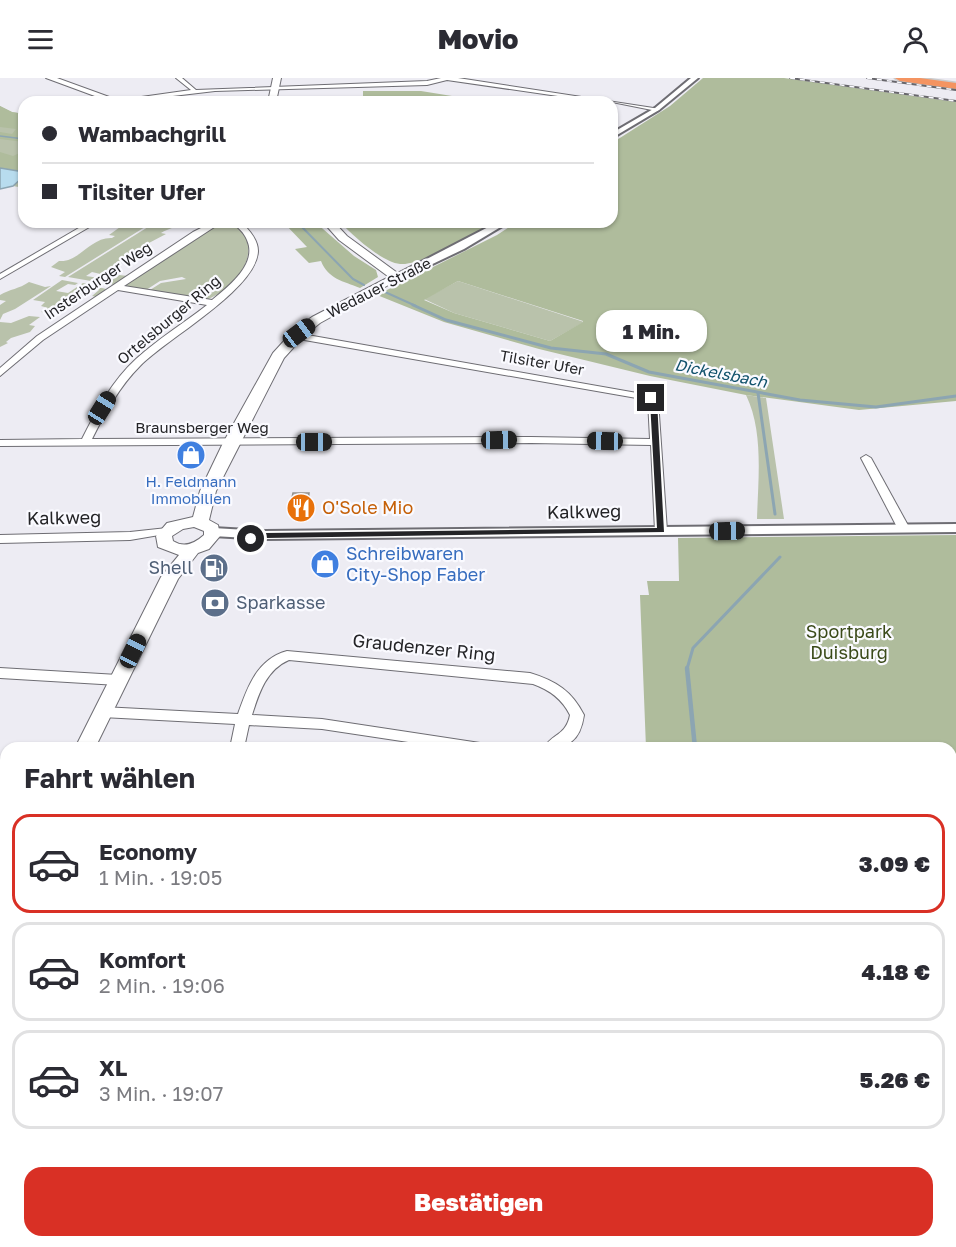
<!DOCTYPE html>
<html lang="de">
<meta charset="utf-8">
<style>
:root{--surface:#fff;--page:#f2f2f3;--text:#2b2b33;--muted:#7c7c81;--line:#e1e1e2;--accent:#d93025}
body{margin:0;font-family:"Golos Text",sans-serif;background:var(--page);color:var(--text);height:100vh;display:flex;flex-direction:column;font-size:22px;white-space:nowrap}
*{box-sizing:border-box;margin:0}
p{font-size:20px;color:var(--muted)}
.icon{flex:none;width:33px;height:33px;fill:none;stroke:currentColor;stroke-width:2;stroke-linecap:round;stroke-linejoin:round}
.map{position:relative;flex:1;overflow:hidden}
.sheet{position:absolute;left:0px;top:664px;width:957px;height:506px;display:flex;flex-direction:column;background:var(--surface);border-radius:18px 18px 0 0;box-shadow:0 2px 4px #0004}
.sheet>*{flex:none}
.hud{position:absolute;left:18px;top:18px;width:600px;height:132px;border-radius:18px;box-shadow:0 2px 4px #0004;display:grid;align-content:center;height:132px;padding:0 24px;background:var(--surface)}
.end{position:absolute;width:27px;height:27px;margin:-14px;border:8px solid #242427;background:#fff;box-shadow:0 0 0 3px #fff}
.from{border-radius:50%}
.bubble{position:absolute;height:42px;border-radius:18px;background:var(--surface);box-shadow:0 2px 4px #0004;font-size:20px;font-weight:800;line-height:42px;text-align:center}
.car{position:absolute;width:18px;height:36px;margin:-18px -9px;border-radius:8px;box-shadow:0 0 4px 2px #0007;background:linear-gradient(#222 24%,#8ab4d8 0 40%,#222 0 76%,#8ab4d8 0 86%,#222 0)}
.hud b{display:flex;align-items:center;gap:21px;height:57px;font-size:22px}
.hud b+b{border-top:2px solid var(--line)}
.hud i{width:15px;height:15px;background:var(--text)}
ul{padding:0;list-style:none}
li{display:flex;align-items:center;gap:18px;height:99px;margin:0 12px 9px;padding:0 12px;border:3px solid var(--line);border-radius:18px}
li div{flex:1}
li b{display:block;font-size:22px}
li em{font-style:normal;font-weight:800}
li.active{border-color:var(--accent)}
li>.icon{width:54px;height:54px;stroke-width:1.5}
h2{padding:0 24px;font-size:27px;line-height:72px}
.primary-button{display:flex;gap:12px;margin-top:auto;padding:12px 24px}
.primary-button a{flex:1;height:69px;border-radius:18px;background:var(--accent);color:#fff;font-size:24px;font-weight:800;line-height:69px;text-align:center}
header{display:flex;justify-content:space-between;align-items:center;height:78px;padding:0 24px;background:var(--surface);font-size:27px;font-weight:800}
.map>svg:first-child{display:block}
.green{fill:#b9c2ab}
.forest{fill:#afbc9c;fill-rule:evenodd}
.water{fill:#b8dcee;stroke:#8ca5b2;stroke-width:1.5}
.lines{fill:none;stroke-linecap:round;stroke-linejoin:round}
.stream-far4{stroke:#8ca5b2;stroke-width:1.5}
.stream-far3{stroke:#8ca5b2;stroke-width:2}
.stream-far2{stroke:#8ca5b2;stroke-width:3}
.stream-far1{stroke:#8ca5b2;stroke-width:4.5}
.stream{stroke:#8ca5b2;stroke-width:5}
.minor-casing{stroke:#6e6d73;stroke-width:2}
.tertiary-casing{stroke:#6e6d73;stroke-width:4}
.secondary-casing{stroke:#6e6d73;stroke-width:2}
.motorway-casing{stroke:#cacacb;stroke-width:3}
.minor{fill:#fff;fill-rule:evenodd}
.tertiary{fill:#fff;fill-rule:evenodd}
.secondary{fill:#fff;fill-rule:evenodd}
.motorway{fill:#f49461;fill-rule:evenodd}
.rail-casing{stroke:#67666b;stroke-width:2}
.rail{stroke:#fafaff;stroke-width:1.5;stroke-dasharray:5;stroke-linecap:butt}
.wall{fill:#b5b1ac}
.shaded-wall{fill:#93908c}
.building{fill:#d2cec8;stroke:#93908c;stroke-width:1.5}
.route{fill:#242427}
.labels{text-anchor:middle;stroke-width:4.5;stroke-linejoin:round;paint-order:stroke}
.far-street-label{font-size:15px;fill:#242427;stroke:#fafaff}
.far-shop-label{font-size:15px;fill:#366cbe;stroke:#fafaff}
.far-water-label{font-size:16px;font-style:italic;fill:#11526c;stroke:#fafaff}
.food-label{font-size:18px;fill:#c56008;stroke:#fafaff;text-anchor:start}
.street-label{font-size:18px;fill:#242427;stroke:#fafaff}
.shop-label{font-size:18px;fill:#366cbe;stroke:#fafaff;text-anchor:start}
.service-label{font-size:18px;fill:#4e5e75;stroke:#fafaff;text-anchor:end}
.park-label{font-size:18px;fill:#3a4a19;stroke:#fafaff}
</style>
<header><svg class="icon" aria-label="menu" viewBox="0 0 24 24"><path d="M4 6h16M4 12h16M4 18h16"/></svg>Movio<svg class="icon" aria-label="person" viewBox="0 0 24 24"><circle cx="12" cy="8" r="4"/><path d="M4 21q1-7 8-7t8 7"/></svg></header>
<div class="map">
<svg width="956" height="1169" viewBox="0 0 956 1169">
<rect width="100%" height="100%" fill="#edecf3"/>
<g class="green">
<polygon points="0,28 12,34 24,36 24,110 13,108 0,111"/>
<path d="M127 144H153L65 199 59 198 65 194 51 189 59 183C79 185 90 159 112 160L115 158 109 157Z"/>
<path d="M156 144H186C177 149 169 150 161 155L166 156 147 166 151 167 144 172 138 171 119 184 122 185 115 189 121 191 117 193 106 192 103 194 113 196 109 198 92 194 86 198 112 202 119 197 128 198 114 207 68 199Z"/>
<path d="M232 144C236 148 242 152 245 158 258 183 230 213 208 221L150 212 161 205 186 201 182 199 160 203 146 212 125 209 124 207 212 150Z"/>
<polygon points="62,202 78,205 75,207 68,206 56,213 68,215 83,205 106,211 97,219 92,218 99,212 89,210 81,216 85,217 82,219 74,218 47,235 41,234 48,230 41,228 45,224 33,222"/>
<polygon points="458,203 584,244 550,263 454,235 424,221"/>
<path d="M29 204 45 209 51 208 15 231 3 236 0 242V227L6 223 0 222V217C10 211 19 211 29 204Z"/>
<polygon points="29,238 40,239 29,247 35,248 30,254 11,260 6,264 8,265 0,269 0,244 11,245"/>
<path d="M746 317 766 320 784 441H757C758 402 764 354 746 317Z"/>
</g>
<g class="forest">
<path d="M703 0H784L956 24V323L859 332 746 317 650 298 539 271 444 244 377 217 497 157 517 144H612V65L670 28ZM458 203 583 243V244L550 263 454 235 424 222Z"/>
<polygon points="363,13 421,13 489,24 363,24"/>
<polygon points="0,28 12,34 24,36 24,64 0,61 0,54 12,56 16,51 0,49"/>
<polygon points="24,73 24,94 0,90 0,74 13,78"/>
<path d="M283 144H315L354 178 376 192 378 199 360 210C343 203 328 201 321 183L309 185 295 171 307 169Z"/>
<path d="M340 144H498C478 155 421 188 400 186 382 184 353 158 340 144Z"/>
<polygon points="956,457 956,1169 667,1169 667,1164 951,1164 951,670 646,670 640,517 649,517 647,503 679,503 678,460"/>
</g>
<polygon class="water" points="0,90 24,94 24,98 13,108 0,111"/>
<g class="lines">
<polyline class="stream-far4" points="0,58 24,61"/>
<g class="stream-far3">
<polyline points="297,144 353,201 364,207"/>
<polyline points="385,214 416,228"/>
</g>
<g class="stream-far2">
<polyline points="413,227 446,242 551,270 606,276 649,294 800,322 876,329 956,318"/>
<polyline points="758,315 775,436"/>
<polyline points="687,591 693,570 780,479"/>
</g>
<polyline class="stream-far1" points="687,590 695,670"/>
<polyline class="stream" points="737,1164 737,1169"/>
<g class="minor-casing">
<g id="minor">
<polygon points="176,0 182,0 196,12 427,3 441,0 458,0 660,31 657,33 612,24 599,24 447,2 427,7 215,13 122,24 113,23 191,12"/>
<polygon points="89,144 98,144 0,201 0,196"/>
<path d="M213 144H222L124 208 212 222C228 209 258 186 247 162 244 154 238 150 232 144L243 146C250 153 258 162 258 173 257 211 166 261 140 288 119 309 105 335 92 361L531 359 650 361 648 322 293 260V256L296 255 654 318 658 322 667 453 661 456 655 453 651 367 531 365 0 368V362L82 361C96 333 112 303 136 281 158 261 184 245 207 227L118 212 43 262 0 298V290L37 258 193 154Z"/>
<polygon points="866,377 871,380 910,451 908,453 900,453 898,451 861,380"/>
<polygon points="167,450 173,453 171,455 130,462 0,465 0,457 130,454"/>
<path d="M287 573 530 595C556 603 572 613 584 637 580 663 569 670 544 670 551 656 566 658 570 637 562 621 550 612 533 606L289 582C266 592 259 615 252 637L322 641 480 665 485 666 487 670H448L322 651 249 647 244 670H230L235 646 102 639 97 638 95 634 97 630 102 629 238 636C247 610 257 581 287 573Z"/>
<polygon points="0,590 118,597 125,602 118,607 0,600"/>
<polygon points="0,729 6,730 6,742 0,741"/>
<polygon points="0,1014 6,1015 6,1035 0,1034"/>
<polygon points="279,1164 327,1164 329,1169 278,1169"/>
<polygon points="511,1164 534,1164 532,1169 509,1169"/>
</g>
</g>
<g class="tertiary-casing">
<g id="tertiary">
<polygon points="691,0 698,0 659,32 612,60 612,55 655,30"/>
<polygon points="498,144 509,144 464,171 401,201 392,199"/>
<polygon points="956,446 956,454 265,461 213,458 206,454 213,450 265,453"/>
</g>
</g>
<g class="secondary-casing">
<g id="secondary">
<polygon points="46,0 57,0 123,24 111,24"/>
<polygon points="273,0 281,0 276,24 268,24"/>
<path d="M323 144H334L347 158 403 199 320 245 304 258 284 280 216 413 209 442 218 447 220 458 209 471 198 475 178 501 95 670H75L161 499 179 477 158 469 156 458 167 445 193 439 200 413 223 365 273 275 294 252 312 239 389 199 339 162ZM194 449 204 453V457C194 466 184 470 173 463L172 458 183 451Z"/>
<polygon points="6,822 6,852 0,854 0,824"/>
</g>
</g>
<g class="motorway-casing">
<polygon id="motorway" points="895,0 920,0 956,5 956,11 900,3"/>
</g>
<use href="#minor" class="minor"/>
<use href="#tertiary" class="tertiary"/>
<use href="#secondary" class="secondary"/>
<use href="#motorway" class="motorway"/>
<g class="rail-casing">
<g id="rail">
<polyline points="790,0 956,23"/>
<polyline points="867,0 956,12"/>
</g>
</g>
<use href="#rail" class="rail"/>
</g>
<polygon class="wall" points="309,415 310,423 307,437 291,437 290,429"/>
<polygon class="shaded-wall" points="309,415 310,423 307,437 306,429"/>
<polygon class="building" points="293,415 309,415 306,429 290,429"/>
<polygon class="route" points="651,318 657,322 664,454 265,460 251,463 246,461 265,455 657,450 650,323 648,320"/>
<defs>
<g id="shop-disc" transform="scale(1.5)"><circle r="9.5" fill="#3f7fe0" stroke="#fafaff"/><path d="M-5-2.5h2.3a2.7 3.5 0 0 1 5.4 0H5L5.5 6h-11ZM-1.5-2.5h3a1.5 2.3 0 0 0-3 0Z" fill="#fff"/></g>
<g id="restaurant-disc" transform="scale(1.5)"><circle r="9.5" fill="#e8710a" stroke="#fafaff"/><path d="M-5-6h1v4h1v-4h1v4h1v-4h1v5L-1.5 .5V6h-2V.5L-5-1ZM5-6V6H3V1.5H1.5Q1.5-4 5-6Z" fill="#fff"/></g>
<g id="fuel-disc" transform="scale(1.5)"><circle r="9.5" fill="#5c6f8a" stroke="#fafaff"/><path d="M-5.5-6h7V0h2V4h1.3V-2.5L3-4.5l.8-.8L6-3V5H2.5V1h-1V6h-7ZM-4.2-4.7v3.2H.2V-4.7Z" fill="#fff"/></g>
<g id="bank-disc" transform="scale(1.5)"><circle r="9.5" fill="#5c6f8a" stroke="#fafaff"/><path d="M-6-4H6V4H-6ZM0-2.3a2.3 2.3 0 1 0 0 4.6a2.3 2.3 0 1 0 0-4.6Z" fill="#fff"/></g>
</defs>
<g fill-rule="evenodd">
<use href="#shop-disc" x="191" y="377"/>
<use href="#restaurant-disc" x="301" y="430"/>
<use href="#shop-disc" x="325" y="486"/>
<use href="#fuel-disc" x="214" y="490"/>
<use href="#bank-disc" x="215" y="525"/>
</g>
<g class="labels">
<g class="far-street-label">
<text transform="translate(98 203) rotate(-34)" y="5">Insterburger Weg</text>
<text transform="translate(379 210) rotate(-27)" y="5">Wedauer Straße</text>
<text transform="translate(169 242) rotate(-40)" y="5">Ortelsburger Ring</text>
<text transform="translate(542 285) rotate(10)" y="5">Tilsiter Ufer</text>
<text x="202" y="355">Braunsberger Weg</text>
</g>
<g class="far-shop-label">
<text x="191" y="409">H. Feldmann<tspan x="191" dy="17">Immobilien</tspan></text>
</g>
<g class="far-water-label">
<text transform="translate(721 295) rotate(11)" y="6">Dickelsbach</text>
</g>
<g class="food-label">
<text x="322" y="436">O'Sole Mio</text>
</g>
<g class="street-label">
<text transform="translate(584 434) rotate(-1)" y="6">Kalkweg</text>
<text transform="translate(64 440) rotate(-1)" y="6">Kalkweg</text>
<text transform="translate(424 570) rotate(6)" y="6">Graudenzer Ring</text>
</g>
<g class="shop-label">
<text x="346" y="482">Schreibwaren<tspan x="346" dy="21">City-Shop Faber</tspan></text>
</g>
<g class="service-label">
<text x="193" y="496">Shell</text>
<text x="236" y="531" text-anchor="start">Sparkasse</text>
</g>
<g class="park-label">
<text x="849" y="560">Sportpark<tspan x="849" dy="21">Duisburg</tspan></text>
</g>
</g>
</svg>
<i class="end from" style="left:251px;top:461px"></i>
<i class="end" style="left:651px;top:320px"></i>
<div class="bubble" style="left:596px;top:232px;width:111px">1 Min.</div>
<i class="car" style="left:299px;top:255px;rotate:53deg"></i>
<i class="car" style="left:102px;top:330px;rotate:32deg"></i>
<i class="car" style="left:499px;top:362px;rotate:89deg"></i>
<i class="car" style="left:605px;top:363px;rotate:271deg"></i>
<i class="car" style="left:314px;top:364px;rotate:90deg"></i>
<i class="car" style="left:727px;top:453px;rotate:89deg"></i>
<i class="car" style="left:133px;top:573px;rotate:26deg"></i>
<div class="hud">
<b><i class="from"></i>Wambachgrill</b>
<b><i></i>Tilsiter Ufer</b>
</div>
<section class="sheet">
<h2>Fahrt wählen</h2>
<ul>
<li class="active"><svg class="icon" aria-label="car" viewBox="0 0 24 24"><path d="M5 17H2v-5l4-1 3-4h7l3 4 3 1v5h-3M9 17h6M6 11h13"/><circle cx="7" cy="17" r="2"/><circle cx="17" cy="17" r="2"/></svg><div><b>Economy</b><p>1 Min. · 19:05</p></div><em>3.09 €</em></li>
<li><svg class="icon" aria-label="car" viewBox="0 0 24 24"><path d="M5 17H2v-5l4-1 3-4h7l3 4 3 1v5h-3M9 17h6M6 11h13"/><circle cx="7" cy="17" r="2"/><circle cx="17" cy="17" r="2"/></svg><div><b>Komfort</b><p>2 Min. · 19:06</p></div><em>4.18 €</em></li>
<li><svg class="icon" aria-label="car" viewBox="0 0 24 24"><path d="M5 17H2v-5l4-1 3-4h7l3 4 3 1v5h-3M9 17h6M6 11h13"/><circle cx="7" cy="17" r="2"/><circle cx="17" cy="17" r="2"/></svg><div><b>XL</b><p>3 Min. · 19:07</p></div><em>5.26 €</em></li>
</ul>
<div class="primary-button"><a>Bestätigen</a></div>
</section>
</div>
